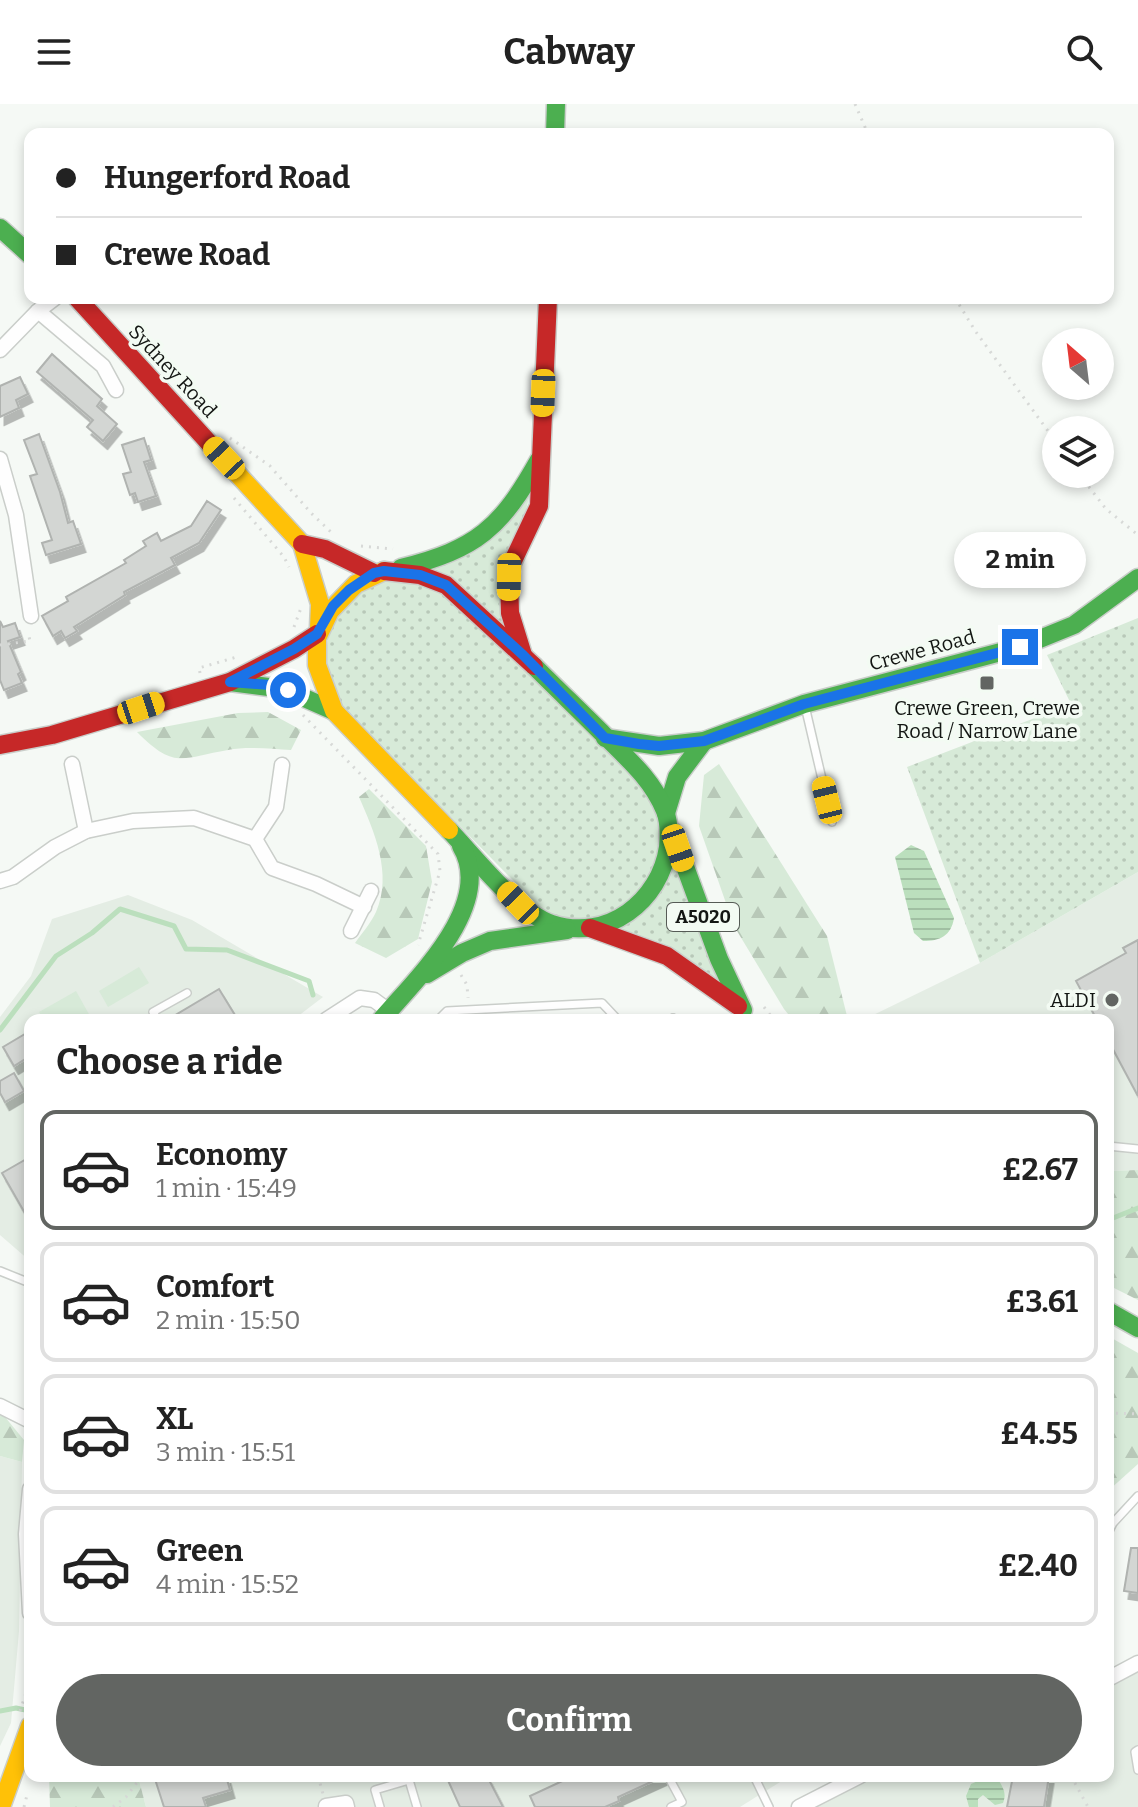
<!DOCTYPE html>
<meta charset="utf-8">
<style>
:root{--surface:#fff;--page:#f6f6f6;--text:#222;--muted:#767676;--line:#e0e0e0;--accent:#626562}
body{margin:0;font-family:Bitter,serif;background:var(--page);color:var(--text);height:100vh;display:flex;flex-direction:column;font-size:30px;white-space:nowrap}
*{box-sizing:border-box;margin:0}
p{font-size:26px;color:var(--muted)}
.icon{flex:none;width:44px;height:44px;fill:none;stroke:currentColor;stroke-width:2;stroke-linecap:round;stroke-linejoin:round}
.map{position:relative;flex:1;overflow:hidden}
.details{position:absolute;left:24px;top:910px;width:1090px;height:768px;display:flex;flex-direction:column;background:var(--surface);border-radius:16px;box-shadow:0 4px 12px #0003}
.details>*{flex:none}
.banner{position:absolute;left:24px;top:24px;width:1090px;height:176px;border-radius:16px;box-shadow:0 4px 12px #0003;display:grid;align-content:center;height:176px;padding:0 32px;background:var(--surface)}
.needle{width:52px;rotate:332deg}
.tools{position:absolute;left:1042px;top:224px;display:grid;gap:16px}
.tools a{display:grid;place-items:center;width:72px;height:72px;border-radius:50%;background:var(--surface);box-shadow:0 4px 12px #0003;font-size:40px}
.end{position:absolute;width:36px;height:36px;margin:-18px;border:10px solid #1a73e8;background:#fff;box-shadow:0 0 0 4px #fff}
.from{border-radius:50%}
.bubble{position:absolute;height:56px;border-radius:28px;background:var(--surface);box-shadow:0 4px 12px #0003;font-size:26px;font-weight:700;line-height:56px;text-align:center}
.car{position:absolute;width:24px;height:48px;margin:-24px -12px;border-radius:10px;box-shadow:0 0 6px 2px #0007;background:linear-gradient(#f5c518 24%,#345 0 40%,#f5c518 0 76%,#345 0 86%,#f5c518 0)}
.banner b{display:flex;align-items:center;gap:28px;height:76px;font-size:30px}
.banner b+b{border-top:2px solid var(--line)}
.banner i{width:20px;height:20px;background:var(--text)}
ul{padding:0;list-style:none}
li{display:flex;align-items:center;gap:24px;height:120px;margin:0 16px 12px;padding:0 16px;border:4px solid var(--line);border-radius:16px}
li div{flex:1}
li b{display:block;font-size:30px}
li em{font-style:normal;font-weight:700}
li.selected{border-color:var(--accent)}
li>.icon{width:72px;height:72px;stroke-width:1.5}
h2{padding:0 32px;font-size:36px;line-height:96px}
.action{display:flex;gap:16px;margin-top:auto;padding:16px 32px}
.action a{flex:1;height:92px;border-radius:48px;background:var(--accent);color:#fff;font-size:32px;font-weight:700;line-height:92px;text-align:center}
header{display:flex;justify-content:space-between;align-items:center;height:104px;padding:0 32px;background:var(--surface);font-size:36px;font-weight:700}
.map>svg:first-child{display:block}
.built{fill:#e4ede4}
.grass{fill:url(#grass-dots)}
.forest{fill:url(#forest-firs)}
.pitch{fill:#d7ead8}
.water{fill:url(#water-rules)}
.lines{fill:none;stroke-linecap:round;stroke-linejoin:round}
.stream{stroke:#bbdfbd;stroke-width:5}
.building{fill:#d3d6d3;stroke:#b0b3b0;stroke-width:2;filter:url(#shadow)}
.lane-casing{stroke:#caceca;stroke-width:10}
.street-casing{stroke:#caceca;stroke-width:17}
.fast-casing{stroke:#caceca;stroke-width:21}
.slow-casing{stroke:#caceca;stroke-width:21}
.jam-casing{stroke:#caceca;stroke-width:21}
.path{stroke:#d7d9d7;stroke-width:3;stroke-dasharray:2 6;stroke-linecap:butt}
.lane{stroke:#fefefe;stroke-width:7}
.street{stroke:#fefefe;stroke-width:14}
.fast{stroke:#4caf50;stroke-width:18}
.slow{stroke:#ffc107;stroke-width:18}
.jam{stroke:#c62828;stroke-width:18}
.route{stroke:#1a73e8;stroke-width:10}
.poi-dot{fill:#626562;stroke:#f3fbf3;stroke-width:3}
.labels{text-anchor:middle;stroke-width:7;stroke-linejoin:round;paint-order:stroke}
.shield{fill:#f3fbf3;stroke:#565b56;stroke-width:2}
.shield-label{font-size:18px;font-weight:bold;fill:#131613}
.street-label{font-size:20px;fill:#131613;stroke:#f3fbf3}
.poi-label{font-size:20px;fill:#131613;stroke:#f3fbf3}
</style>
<header><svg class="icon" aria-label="menu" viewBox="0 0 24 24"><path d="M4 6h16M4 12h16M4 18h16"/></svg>Cabway<svg class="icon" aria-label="search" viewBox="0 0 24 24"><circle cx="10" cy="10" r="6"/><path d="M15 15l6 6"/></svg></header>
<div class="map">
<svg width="1138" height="1703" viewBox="0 0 1138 1703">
<defs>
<pattern id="grass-dots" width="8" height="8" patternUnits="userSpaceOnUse" patternTransform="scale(2)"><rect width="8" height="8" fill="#d7ead8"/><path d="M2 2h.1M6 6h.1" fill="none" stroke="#b8c8b8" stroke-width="1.8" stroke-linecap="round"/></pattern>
<pattern id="forest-firs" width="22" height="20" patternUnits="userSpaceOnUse" patternTransform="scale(2)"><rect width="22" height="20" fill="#d7ead8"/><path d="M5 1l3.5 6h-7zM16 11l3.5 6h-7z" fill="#b8c8b8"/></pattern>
<pattern id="water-rules" width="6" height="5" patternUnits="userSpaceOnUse" patternTransform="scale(2)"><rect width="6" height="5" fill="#bbdfbd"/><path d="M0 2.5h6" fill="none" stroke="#a0bfa2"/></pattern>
<filter id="shadow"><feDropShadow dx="4.5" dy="8" stdDeviation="0" flood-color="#0004"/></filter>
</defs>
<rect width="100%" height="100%" fill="#f5f9f5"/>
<g class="built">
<polygon points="1138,768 1138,1066 1108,1067 1108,916 863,916 980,859"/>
<polygon points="128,791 192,816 323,893 293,916 30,916 30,1157 0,1131 0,913 31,872 52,815"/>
<polygon points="0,1352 22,1358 19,1527 11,1619 0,1642"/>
<polygon points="1138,1559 1138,1703 799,1703 860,1672 1108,1672 1108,1575"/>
<polygon points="138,1672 790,1672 740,1703 146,1703"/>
</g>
<g class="grass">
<polygon points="539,356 512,459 523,551 648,675 740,903 691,867 562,826 321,581 333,502 349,486 464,446"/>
<polygon points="1138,514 1138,768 980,859 907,663 1071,600 1047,551"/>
</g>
<g class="forest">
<path d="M268 608 301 626 291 646C271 645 248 642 228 646 181 654 175 666 137 628L238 609Z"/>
<polygon points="719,660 827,832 848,916 793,916 784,905 734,822 699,722 704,671"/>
<path d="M369 685 426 742 432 778 418 835 386 854 355 839C362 829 371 819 376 808 393 770 374 727 359 693Z"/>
<polygon points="1138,1066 1138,1196 1108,1181 1108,1067"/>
<polygon points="1108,1232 1138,1249 1138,1360 1108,1387"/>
<polygon points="0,1311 5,1313 24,1336 22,1358 0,1352"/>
<polygon points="49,1672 138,1672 146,1703 50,1703"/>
</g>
<g class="pitch">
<polygon points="139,863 149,879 108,903 99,887"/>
<polygon points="76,887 90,912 82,916 44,916 39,908"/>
</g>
<g class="water">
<path d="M911 741 924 747 954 814C951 832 940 837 923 837L914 829 895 753Z"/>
<path d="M987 1673 997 1674C1003 1683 1007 1689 1003 1699L995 1701 983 1691 978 1695V1703H969L966 1692 971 1680Z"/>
</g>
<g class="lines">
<g class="stream">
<polyline points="0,926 56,852 92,829 120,805 174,822 186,845 227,846 309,877 313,891"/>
<polyline points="1108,1116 1138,1104"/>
<polyline points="0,1607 16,1604 30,1607"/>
</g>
</g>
<g class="building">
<polygon points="52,250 102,295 97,302 117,320 103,337 87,323 93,316 37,268"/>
<polygon points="20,273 28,290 16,296 19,304 0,313 0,282"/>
<polygon points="39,330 60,388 68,419 73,417 81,440 46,451 42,439 52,436 30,372 37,370 24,336"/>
<polygon points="144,334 151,356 144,358 156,392 138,398 135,389 130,391 123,370 131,368 122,341"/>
<polygon points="207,397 221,406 199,439 171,454 175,461 124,488 125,491 74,523 77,527 65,534 61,527 53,532 42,512 68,497 66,493 126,459 124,456 146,442 143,437 157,429 161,437 191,422"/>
<polygon points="0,517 3,523 15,519 20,533 8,537 21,568 18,570 22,579 4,586 0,576"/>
<polygon points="1138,836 1138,992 1108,936 1108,916 1097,916 1076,877 1126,849 1123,844"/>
<polygon points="219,885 238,916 167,916"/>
<polygon points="30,927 30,952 14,962 3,943"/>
<polygon points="14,969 24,987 5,998 0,989 0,977"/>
<polygon points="30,1053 30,1118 2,1069"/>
<polygon points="1131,1444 1138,1444 1138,1489 1124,1487"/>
<polygon points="154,1672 226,1672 230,1686 203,1694 206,1703 164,1703"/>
<polygon points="446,1672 487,1672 503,1703 460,1703"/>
<polygon points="573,1672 662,1672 662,1673 618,1693 619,1697 605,1703 535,1703 530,1692"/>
<polygon points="1013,1672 1049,1672 1044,1703 1007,1703"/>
</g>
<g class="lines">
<g class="lane-casing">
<g id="lane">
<polyline points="805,602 832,718"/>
<polyline points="158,916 153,908 187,889"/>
<polyline points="438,916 447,907 602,899 618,916"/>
<polyline points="671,916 673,914"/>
<polyline points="1108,1042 1138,1045"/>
<polyline points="0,1167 30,1179"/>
<polyline points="1108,1429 1113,1419 1138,1392"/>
<polyline points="1138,1646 1135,1648 1138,1666"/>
<polyline points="668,1672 682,1698 671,1703"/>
<polyline points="754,1672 769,1703"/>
<polyline points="380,1703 375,1686 409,1676 417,1703"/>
</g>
</g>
<g class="street-casing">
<g id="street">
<polyline points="38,207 103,262 116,286"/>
<polyline points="0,246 38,207 55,194"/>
<polyline points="0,355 16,411 31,512"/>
<polyline points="72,660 86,727"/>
<polyline points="255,735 276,703 282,661"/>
<polyline points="0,777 13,773 55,743 86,727 133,717 194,714 255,735 272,764 316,780 364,803"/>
<polyline points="351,827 371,787"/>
<polyline points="326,916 360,894 374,896 389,907"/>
<polyline points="0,1302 30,1317"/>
<polyline points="30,1385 26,1430 30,1509"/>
<polyline points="1108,1575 1138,1559"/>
<polyline points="326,1702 346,1699 347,1703"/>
<polyline points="799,1703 860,1672"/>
</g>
</g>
<g class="fast-casing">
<g id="fast">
<polyline points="555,30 556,0"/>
<polyline points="0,124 30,151"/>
<path d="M401 464C477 445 501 424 539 356"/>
<polyline points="230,578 284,585 334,607"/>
<polyline points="605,634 659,642 704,637 804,600 1020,543 1074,521 1138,474"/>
<polyline points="666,709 677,673 704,637"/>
<path d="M449 726C475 753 518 809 552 820 608 838 660 797 668 743 669 732 669 717 665 707 652 675 627 654 604 631 581 608 557 585 534 562"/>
<polyline points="672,727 719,855 743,906"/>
<polyline points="427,870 462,849 490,837 567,826"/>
<path d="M381 916C417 874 496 800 461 742"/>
<polyline points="1108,1207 1138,1224"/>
</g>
</g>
<g class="slow-casing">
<g id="slow">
<polyline points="220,351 302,440 320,500 319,524"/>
<polyline points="384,467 356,480 330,507 317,534 317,561 334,607 449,726"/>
<polyline points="1,1703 30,1622"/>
</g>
</g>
<g class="jam-casing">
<g id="jam">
<polyline points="77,194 220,351"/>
<polyline points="302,440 325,445 374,469"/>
<polyline points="384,467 420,471 446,481 534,562"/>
<polyline points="523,551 510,509 509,473 512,459 539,402 548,194"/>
<polyline points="0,641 52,631 230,578 294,545 317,530"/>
<polyline points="590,824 667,852 738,902"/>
</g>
</g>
<g class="path">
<polyline points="855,0 868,30"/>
<polyline points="955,194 976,228 1056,338"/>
<polyline points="230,334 270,362 311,409 332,429"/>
<polyline points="1079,370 1106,405 1138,431"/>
<polyline points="234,394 284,453 289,463"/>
<polyline points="361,442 393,445"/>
<polyline points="294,523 301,504"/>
<polyline points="0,541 30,537 28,528"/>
<polyline points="200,569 199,564 240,552"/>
<polyline points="303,611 438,750 440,767 418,841"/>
<polyline points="461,871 467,881 468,894"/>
<polyline points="764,903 774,916"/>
<polyline points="1108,1309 1138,1310"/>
<polyline points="20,1607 30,1577"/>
<polyline points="318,1672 323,1690"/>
<polyline points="1071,1672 1088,1703"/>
<polyline points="24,1703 27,1691"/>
<polyline points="113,1703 126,1693 142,1672"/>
</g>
<use href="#lane" class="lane"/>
<use href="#street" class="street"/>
<use href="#fast" class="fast"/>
<use href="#slow" class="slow"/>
<use href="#jam" class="jam"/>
</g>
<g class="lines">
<polyline class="route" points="288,586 270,581 230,578 294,545 317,530 333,502 349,486 374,469 384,467 420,471 446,481 523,551 605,634 639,640 659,642 704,637 804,600 1020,543"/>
</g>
<g class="poi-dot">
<rect x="979" y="571" width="16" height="16" rx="4"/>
<circle cx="1112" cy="896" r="8"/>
</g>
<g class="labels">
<rect class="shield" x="667" y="799" width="72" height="28" rx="6"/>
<g class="shield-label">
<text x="703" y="819">A5020</text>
</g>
<g class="street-label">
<text transform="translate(173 267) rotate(47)" y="7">Sydney Road</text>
<text transform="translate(922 546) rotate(-15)" y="7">Crewe Road</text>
</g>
<g class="poi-label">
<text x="987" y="611">Crewe Green, Crewe<tspan x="987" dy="23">Road / Narrow Lane</tspan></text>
<text x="1096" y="903" text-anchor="end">ALDI</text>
</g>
</g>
</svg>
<div class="tools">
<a><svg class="needle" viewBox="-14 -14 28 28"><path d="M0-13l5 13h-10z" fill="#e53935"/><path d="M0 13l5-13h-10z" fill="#767676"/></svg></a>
<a><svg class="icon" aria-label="layers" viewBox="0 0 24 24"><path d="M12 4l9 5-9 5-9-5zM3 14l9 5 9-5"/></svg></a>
</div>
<i class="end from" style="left:288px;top:586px"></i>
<i class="end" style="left:1020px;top:543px"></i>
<div class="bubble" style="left:954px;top:428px;width:132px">2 min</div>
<i class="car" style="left:543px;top:289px;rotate:182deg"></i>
<i class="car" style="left:224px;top:354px;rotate:317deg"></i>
<i class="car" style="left:509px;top:473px;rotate:181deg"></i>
<i class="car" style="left:141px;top:604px;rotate:72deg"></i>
<i class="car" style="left:827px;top:696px;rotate:346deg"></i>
<i class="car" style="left:678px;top:744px;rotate:161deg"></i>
<i class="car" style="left:518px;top:799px;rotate:316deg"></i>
<div class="banner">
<b><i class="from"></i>Hungerford Road</b>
<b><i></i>Crewe Road</b>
</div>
<section class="details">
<h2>Choose a ride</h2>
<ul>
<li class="selected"><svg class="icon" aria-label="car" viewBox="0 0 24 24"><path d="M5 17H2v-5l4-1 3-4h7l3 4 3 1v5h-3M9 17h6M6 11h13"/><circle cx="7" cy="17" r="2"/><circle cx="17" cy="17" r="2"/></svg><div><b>Economy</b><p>1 min · 15:49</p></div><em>£2.67</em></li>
<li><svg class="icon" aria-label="car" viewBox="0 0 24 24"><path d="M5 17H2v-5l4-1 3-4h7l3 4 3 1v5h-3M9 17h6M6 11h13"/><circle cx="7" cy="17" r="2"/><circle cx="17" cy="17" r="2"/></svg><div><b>Comfort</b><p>2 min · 15:50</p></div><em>£3.61</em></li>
<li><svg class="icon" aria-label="car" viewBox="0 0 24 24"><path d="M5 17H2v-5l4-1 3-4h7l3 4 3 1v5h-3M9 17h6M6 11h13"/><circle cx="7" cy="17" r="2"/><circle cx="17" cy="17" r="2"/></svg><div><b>XL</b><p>3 min · 15:51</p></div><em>£4.55</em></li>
<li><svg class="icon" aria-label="car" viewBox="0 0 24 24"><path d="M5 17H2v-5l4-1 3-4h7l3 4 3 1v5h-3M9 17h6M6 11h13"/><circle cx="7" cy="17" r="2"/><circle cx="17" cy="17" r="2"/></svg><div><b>Green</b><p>4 min · 15:52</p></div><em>£2.40</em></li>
</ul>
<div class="action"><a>Confirm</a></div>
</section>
</div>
